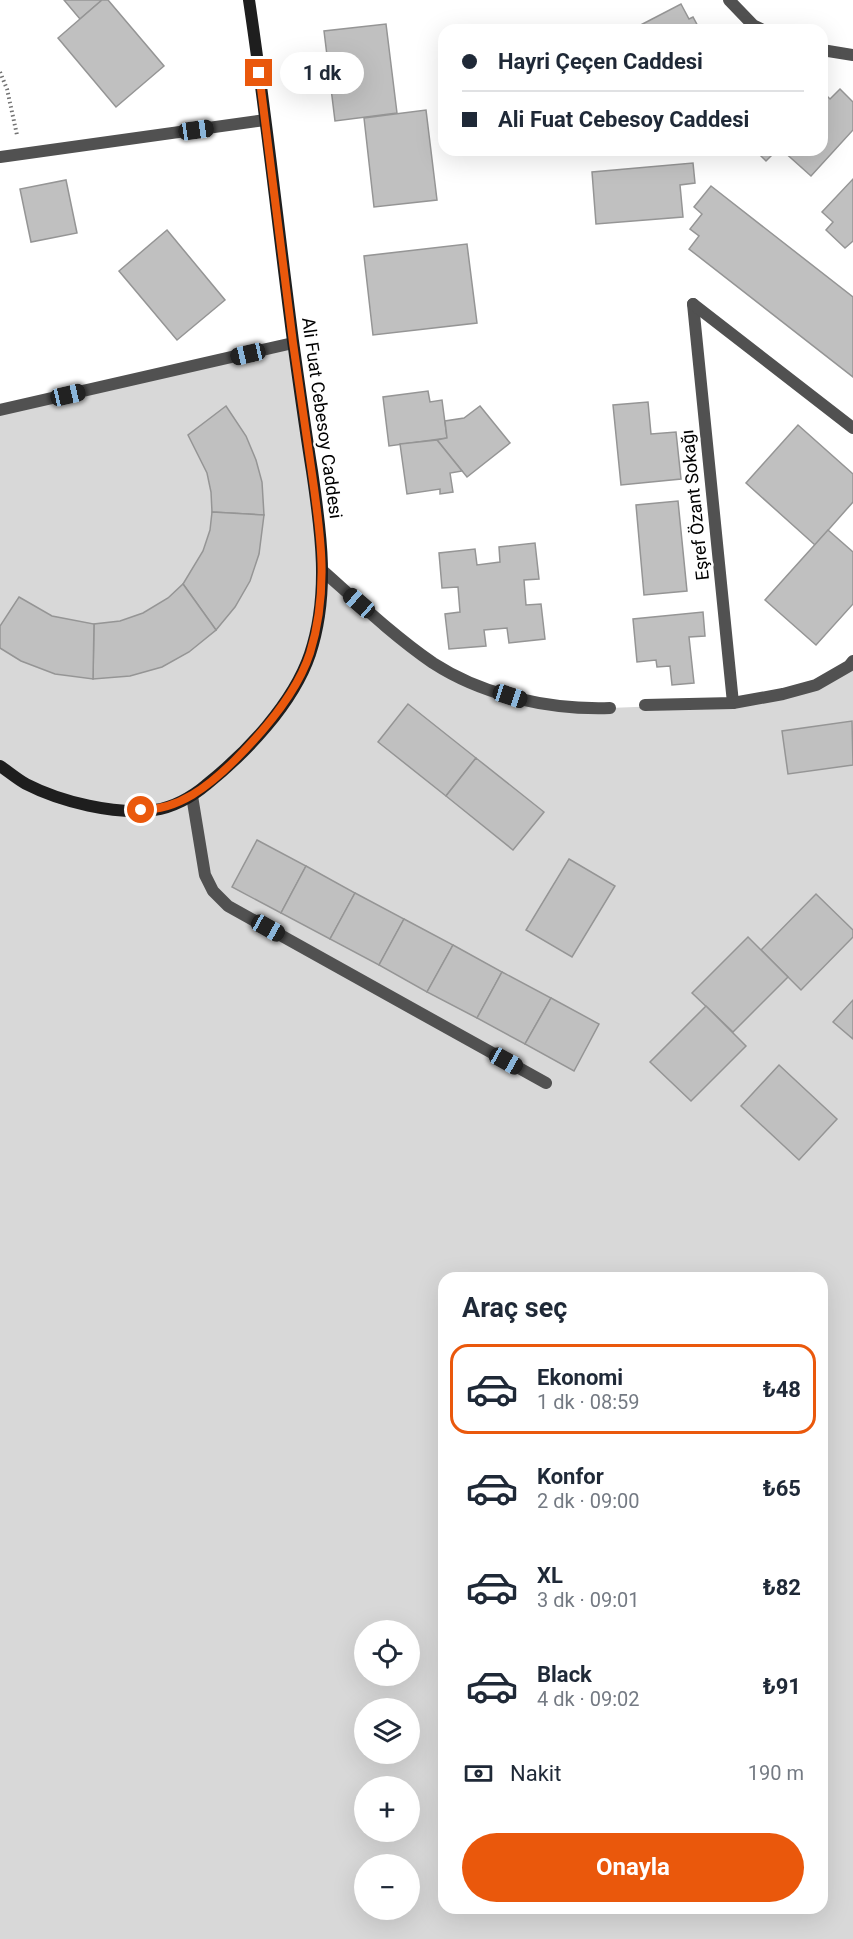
<!DOCTYPE html>
<html lang="tr">
<meta charset="utf-8">
<style>
:root{--surface:#fff;--page:#f6f6f7;--text:#1f2937;--muted:#747a83;--line:#e0e1e3;--accent:#ea580c}
body{margin:0;font-family:Roboto,sans-serif;background:var(--page);color:var(--text);height:100vh;display:flex;flex-direction:column;font-size:22px;white-space:nowrap}
*{box-sizing:border-box;margin:0}
p{font-size:20px;color:var(--muted)}
.icon{flex:none;width:33px;height:33px;fill:none;stroke:currentColor;stroke-width:2;stroke-linecap:round;stroke-linejoin:round}
.map{position:relative;flex:1;overflow:hidden}
.sheet{position:absolute;left:438px;top:1272px;width:390px;height:642px;display:flex;flex-direction:column;background:var(--surface);border-radius:18px;box-shadow:0 6px 24px #0002}
.sheet>*{flex:none}
.top-card{position:absolute;left:438px;top:24px;width:390px;height:132px;border-radius:18px;box-shadow:0 6px 24px #0002;display:grid;align-content:center;height:132px;padding:0 24px;background:var(--surface)}
.fabs{position:absolute;left:354px;top:1620px;display:grid;gap:12px}
.fabs a{display:grid;place-items:center;width:66px;height:66px;border-radius:50%;background:var(--surface);box-shadow:0 6px 24px #0002;font-size:30px}
.end{position:absolute;width:27px;height:27px;margin:-14px;border:8px solid #ea580c;background:#fff;box-shadow:0 0 0 3px #fff}
.from{border-radius:50%}
.bubble{position:absolute;height:42px;border-radius:21px;background:var(--surface);box-shadow:0 6px 24px #0002;font-size:20px;font-weight:700;line-height:42px;text-align:center}
.car{position:absolute;width:18px;height:36px;margin:-18px -9px;border-radius:8px;box-shadow:0 0 4px 2px #0007;background:linear-gradient(#222 24%,#8ab4d8 0 40%,#222 0 76%,#8ab4d8 0 86%,#222 0)}
.top-card b{display:flex;align-items:center;gap:21px;height:57px;font-size:22px}
.top-card b+b{border-top:2px solid var(--line)}
.top-card i{width:15px;height:15px;background:var(--text)}
ul{padding:0;list-style:none}
li{display:flex;align-items:center;gap:18px;height:90px;margin:0 12px 9px;padding:0 12px;border:3px solid transparent;border-radius:18px}
li div{flex:1}
li b{display:block;font-size:22px}
li em{font-style:normal;font-weight:700}
li.current{border-color:var(--accent)}
li>.icon{width:54px;height:54px;stroke-width:1.5}
h2{padding:0 24px;font-size:27px;line-height:72px}
.pay{display:flex;align-items:center;gap:15px;height:66px;padding:0 24px;font-size:22px}
.pay p{margin-inline-start:auto}
.button{display:flex;gap:12px;margin-top:auto;padding:12px 24px}
.button a{flex:1;height:69px;border-radius:36px;background:var(--accent);color:#fff;font-size:24px;font-weight:700;line-height:69px;text-align:center}
.map>svg:first-child{display:block}
.green{fill:#d8d8d8;fill-rule:evenodd}
.building{fill:#c0c0c0;stroke:#959595;stroke-width:1.5}
.lines{fill:none;stroke-linecap:round;stroke-linejoin:round}
.path{stroke:#737373;stroke-width:4;stroke-dasharray:1.5 3;stroke-linecap:butt}
.street{stroke:#515151;stroke-width:12}
.secondary{stroke:#1e1e1e;stroke-width:12}
.route{stroke:#ea580c;stroke-width:8}
.labels{text-anchor:middle;stroke-width:5;stroke-linejoin:round;paint-order:stroke}
.street-label{font-size:18px;fill:#000;stroke:#fff}
</style>
<div class="map">
<svg width="853" height="1939" viewBox="0 0 853 1939">
<rect width="100%" height="100%" fill="#fff"/>
<path class="green" d="M293 343 323 571 434 663 525 700 610 708 733 703 816 685 853 661V1939H0V410ZM444 1278H822V1908H444ZM364 1630H410V1676H364ZM364 1708H410V1754H364ZM364 1786H410V1832H364ZM364 1864H410V1910H364Z"/>
<g class="building">
<polygon points="64,0 102,0 80,19"/>
<polygon points="102,0 108,0 164,66 116,107 58,38"/>
<polygon points="681,4 689,19 693,17 700,30 631,30"/>
<polygon points="386,24 397,113 335,121 324,31"/>
<polygon points="840,89 853,102 853,130 811,176 782,150 822,150 822,101 827,96 830,99"/>
<polygon points="426,110 437,200 374,207 364,118"/>
<polygon points="755,150 777,150 766,161"/>
<polygon points="693,163 695,183 680,185 683,217 596,224 592,172"/>
<polygon points="853,179 853,241 845,248 826,230 833,222 822,212"/>
<polygon points="66,180 77,233 31,242 20,189"/>
<polygon points="711,186 853,297 853,377 689,249 699,236 690,229 702,214 694,207"/>
<polygon points="167,230 225,300 177,340 119,271"/>
<polygon points="467,244 477,323 373,335 364,256"/>
<polygon points="428,391 430,402 442,400 447,438 389,446 383,397"/>
<polygon points="648,402 651,434 676,432 681,479 621,485 613,405"/>
<polygon points="226,406 246,436 256,460 262,482 264,515 212,512 211,492 207,473 188,435"/>
<polygon points="480,406 510,443 467,477 437,440 447,438 445,421 464,418"/>
<polygon points="798,425 853,474 853,502 815,545 746,483"/>
<polygon points="437,440 462,471 450,473 453,492 440,494 440,489 407,494 400,444"/>
<polygon points="678,501 687,591 644,595 636,505"/>
<polygon points="212,512 264,515 259,554 250,581 235,607 216,630 183,584 203,551 210,530"/>
<polygon points="828,530 853,552 853,604 816,645 765,600"/>
<polygon points="535,543 539,579 524,580 526,605 541,604 545,639 509,643 507,628 484,630 486,646 449,649 445,614 460,612 458,587 442,588 439,553 475,549 477,565 500,562 499,547"/>
<polygon points="183,584 216,630 189,652 162,667 130,676 93,679 94,624 120,621 143,613 168,598"/>
<polygon points="19,597 52,616 94,624 93,679 55,674 21,661 0,648 0,626"/>
<polygon points="703,612 705,636 689,637 694,683 672,685 670,666 657,667 656,660 637,662 633,619"/>
<polygon points="408,704 476,758 446,796 378,742"/>
<polygon points="852,721 853,765 788,774 782,731"/>
<polygon points="476,758 544,812 513,850 446,796"/>
<polygon points="257,840 306,866 281,913 232,887"/>
<polygon points="569,859 615,886 572,957 526,930"/>
<polygon points="306,866 355,893 330,939 281,913"/>
<polygon points="355,893 404,919 379,965 330,939"/>
<polygon points="816,894 853,930 853,937 801,990 761,950"/>
<polygon points="404,919 453,945 427,992 379,965"/>
<polygon points="748,937 788,977 733,1032 692,993"/>
<polygon points="453,945 502,972 477,1018 427,992"/>
<polygon points="502,972 551,998 525,1044 477,1018"/>
<polygon points="551,998 599,1024 574,1071 525,1044"/>
<polygon points="853,1000 853,1039 833,1022"/>
<polygon points="706,1006 746,1046 691,1101 650,1062"/>
<polygon points="779,1065 837,1119 799,1160 741,1106"/>
</g>
<g class="lines">
<polyline class="path" points="0,72 7,89 17,135"/>
<g class="street">
<polyline points="729,0 753,25 763,30"/>
<polyline points="822,50 853,55"/>
<polyline points="0,157 265,120"/>
<polyline points="693,304 733,703"/>
<polyline points="693,304 853,428"/>
<polyline points="0,410 293,343"/>
<path d="M323 571C359 603 394 636 433 663 484 696 550 710 610 708"/>
<polyline points="645,705 733,703 783,694 816,685 849,666 853,661"/>
<polyline points="192,796 205,875 213,891 228,906 546,1083"/>
</g>
<path class="secondary" d="M0 766C9 772 17 779 26 784 61 802 115 815 154 810 172 808 192 797 206 785 246 753 293 704 310 654 330 594 321 532 312 471 305 428 299 384 293 341 278 227 266 113 249 0"/>
</g>
<g class="lines">
<path class="route" d="M141 810C179 810 209 786 235 760 264 731 297 693 310 653 329 591 321 536 312 474 306 430 299 387 293 343 281 253 270 163 259 73"/>
</g>
<g class="labels">
<g class="street-label">
<text transform="translate(322 418) rotate(82)" y="6">Ali Fuat Cebesoy Caddesi</text>
<text transform="translate(695 505) rotate(-96)" y="6">Eşref Özant Sokağı</text>
</g>
</g>
</svg>
<div class="fabs">
<a><svg class="icon" aria-label="locate" viewBox="0 0 24 24"><circle cx="12" cy="12" r="6"/><path d="M12 2v4M12 18v4M2 12h4M18 12h4"/></svg></a>
<a><svg class="icon" aria-label="layers" viewBox="0 0 24 24"><path d="M12 4l9 5-9 5-9-5zM3 14l9 5 9-5"/></svg></a>
<a>+</a>
<a>−</a>
</div>
<i class="end from" style="left:141px;top:810px"></i>
<i class="end" style="left:259px;top:73px"></i>
<div class="bubble" style="left:280px;top:52px;width:84px">1 dk</div>
<i class="car" style="left:196px;top:130px;rotate:82deg"></i>
<i class="car" style="left:248px;top:354px;rotate:257deg"></i>
<i class="car" style="left:68px;top:395px;rotate:77deg"></i>
<i class="car" style="left:359px;top:603px;rotate:311deg"></i>
<i class="car" style="left:510px;top:696px;rotate:108deg"></i>
<i class="car" style="left:268px;top:928px;rotate:119deg"></i>
<i class="car" style="left:506px;top:1061px;rotate:119deg"></i>
<div class="top-card">
<b><i class="from"></i>Hayri Çeçen Caddesi</b>
<b><i></i>Ali Fuat Cebesoy Caddesi</b>
</div>
<section class="sheet">
<h2>Araç seç</h2>
<ul>
<li class="current"><svg class="icon" aria-label="car" viewBox="0 0 24 24"><path d="M5 17H2v-5l4-1 3-4h7l3 4 3 1v5h-3M9 17h6M6 11h13"/><circle cx="7" cy="17" r="2"/><circle cx="17" cy="17" r="2"/></svg><div><b>Ekonomi</b><p>1 dk · 08:59</p></div><em>₺48</em></li>
<li><svg class="icon" aria-label="car" viewBox="0 0 24 24"><path d="M5 17H2v-5l4-1 3-4h7l3 4 3 1v5h-3M9 17h6M6 11h13"/><circle cx="7" cy="17" r="2"/><circle cx="17" cy="17" r="2"/></svg><div><b>Konfor</b><p>2 dk · 09:00</p></div><em>₺65</em></li>
<li><svg class="icon" aria-label="car" viewBox="0 0 24 24"><path d="M5 17H2v-5l4-1 3-4h7l3 4 3 1v5h-3M9 17h6M6 11h13"/><circle cx="7" cy="17" r="2"/><circle cx="17" cy="17" r="2"/></svg><div><b>XL</b><p>3 dk · 09:01</p></div><em>₺82</em></li>
<li><svg class="icon" aria-label="car" viewBox="0 0 24 24"><path d="M5 17H2v-5l4-1 3-4h7l3 4 3 1v5h-3M9 17h6M6 11h13"/><circle cx="7" cy="17" r="2"/><circle cx="17" cy="17" r="2"/></svg><div><b>Black</b><p>4 dk · 09:02</p></div><em>₺91</em></li>
</ul>
<div class="pay"><svg class="icon" aria-label="cash" viewBox="0 0 24 24"><path d="M3 7h18v10H3z"/><circle cx="12" cy="12" r="2"/></svg>Nakit<p>190 m</p></div>
<div class="button"><a>Onayla</a></div>
</section>
</div>
